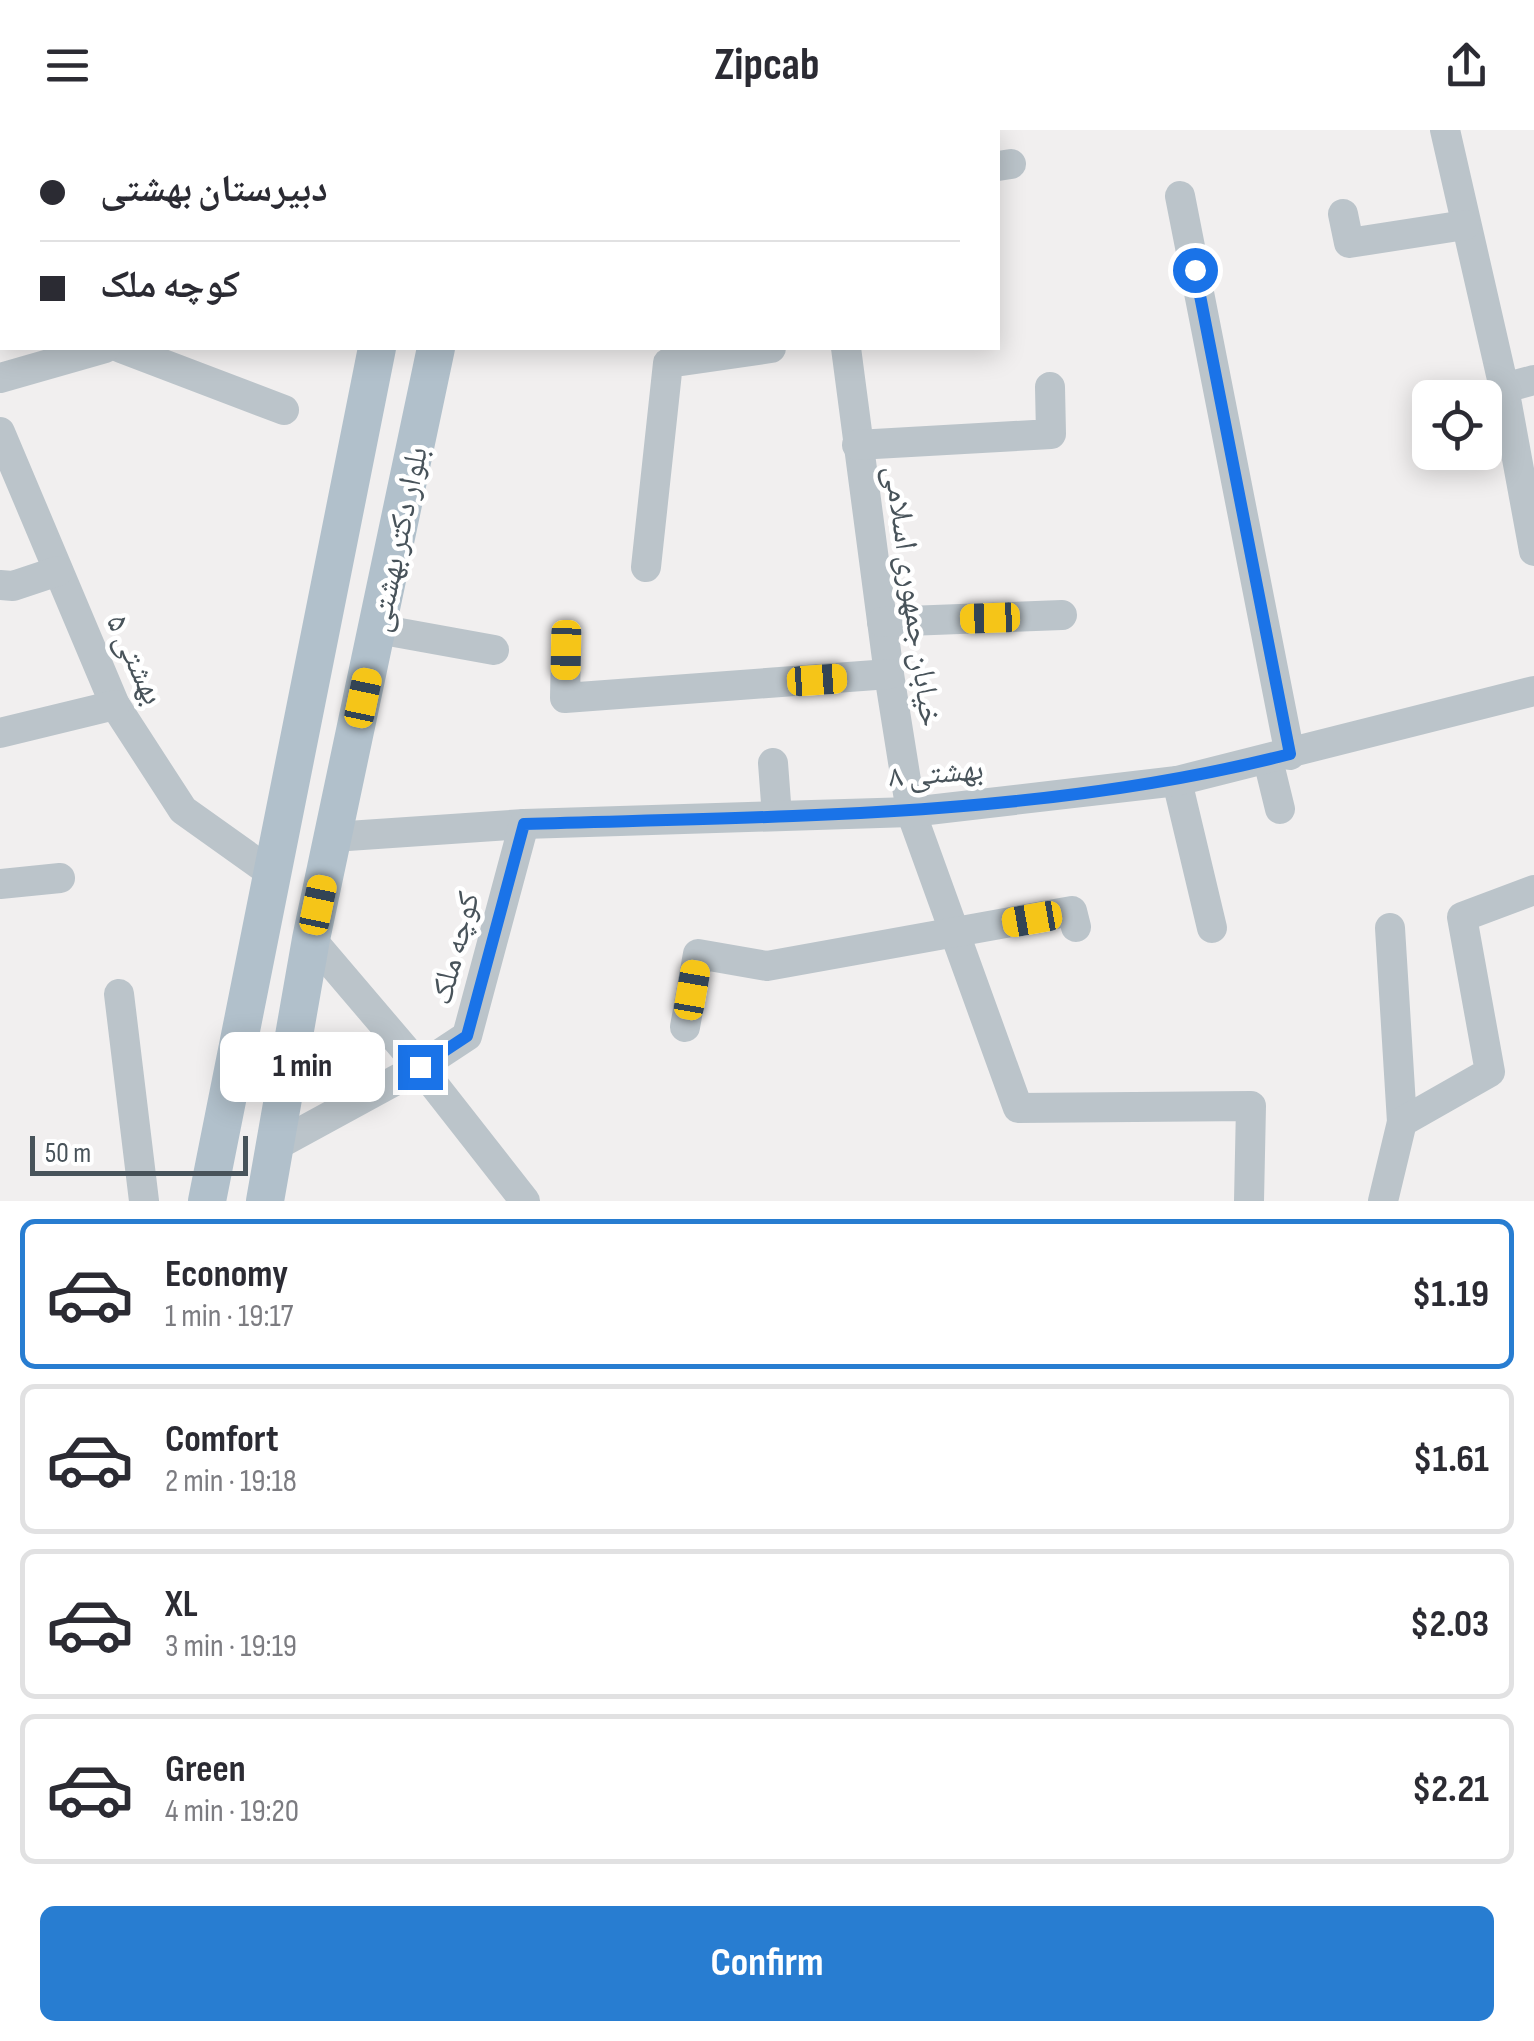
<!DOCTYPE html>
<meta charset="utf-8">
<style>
:root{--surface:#fff;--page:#f7f7f7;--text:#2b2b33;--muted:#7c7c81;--line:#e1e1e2;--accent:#287dd1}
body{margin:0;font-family:"Sofia Sans Condensed","Noto Naskh Arabic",sans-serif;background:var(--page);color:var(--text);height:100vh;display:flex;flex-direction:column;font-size:38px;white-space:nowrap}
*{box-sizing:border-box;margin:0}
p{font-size:32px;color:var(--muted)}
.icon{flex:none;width:55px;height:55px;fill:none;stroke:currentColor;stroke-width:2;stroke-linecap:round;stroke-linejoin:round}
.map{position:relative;height:1071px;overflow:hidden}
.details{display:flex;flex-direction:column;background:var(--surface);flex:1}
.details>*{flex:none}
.top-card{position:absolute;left:0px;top:0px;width:1000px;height:220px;box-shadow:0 5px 25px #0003;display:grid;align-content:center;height:220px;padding:0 40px;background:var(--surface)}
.fabs{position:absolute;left:1412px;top:250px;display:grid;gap:20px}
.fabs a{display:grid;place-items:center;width:90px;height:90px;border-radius:15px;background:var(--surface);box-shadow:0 5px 25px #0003;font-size:50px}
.scale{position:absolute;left:30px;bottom:25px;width:218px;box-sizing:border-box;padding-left:10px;border:5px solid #48535a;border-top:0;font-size:28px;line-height:35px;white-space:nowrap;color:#48535a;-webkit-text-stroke:8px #fff;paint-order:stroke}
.end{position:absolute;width:45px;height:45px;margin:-22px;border:12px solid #1a73e8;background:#fff;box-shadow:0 0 0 5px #fff}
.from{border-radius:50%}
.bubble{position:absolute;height:70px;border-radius:15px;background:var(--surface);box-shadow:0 5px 25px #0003;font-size:32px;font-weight:700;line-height:70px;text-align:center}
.car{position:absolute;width:30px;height:60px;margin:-30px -15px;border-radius:12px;box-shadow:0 0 8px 2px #0007;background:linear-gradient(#f5c518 24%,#345 0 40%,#f5c518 0 76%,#345 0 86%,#f5c518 0)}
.top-card b{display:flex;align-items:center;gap:35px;height:95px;font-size:38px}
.top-card b+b{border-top:2px solid var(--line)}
.top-card i{width:25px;height:25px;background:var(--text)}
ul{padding:18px 0 0;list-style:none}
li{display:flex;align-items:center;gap:30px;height:150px;margin:0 20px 15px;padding:0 20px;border:5px solid var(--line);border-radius:15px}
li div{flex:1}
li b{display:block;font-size:38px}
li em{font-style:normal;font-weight:700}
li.current{border-color:var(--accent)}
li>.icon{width:90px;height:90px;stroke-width:1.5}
.button{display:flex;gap:20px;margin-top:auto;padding:20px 40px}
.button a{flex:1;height:115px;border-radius:15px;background:var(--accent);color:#fff;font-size:40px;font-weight:700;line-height:115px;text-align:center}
header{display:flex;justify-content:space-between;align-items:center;height:130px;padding:0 40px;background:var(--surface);font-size:45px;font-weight:700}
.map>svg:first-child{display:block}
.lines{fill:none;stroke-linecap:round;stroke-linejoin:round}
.minor{stroke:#bbc4ca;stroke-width:30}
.major{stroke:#b1c0cb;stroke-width:38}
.route{stroke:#1a73e8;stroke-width:12}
.labels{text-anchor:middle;stroke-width:9;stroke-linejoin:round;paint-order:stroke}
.street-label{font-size:32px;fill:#48535a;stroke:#fff}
</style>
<header><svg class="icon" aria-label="menu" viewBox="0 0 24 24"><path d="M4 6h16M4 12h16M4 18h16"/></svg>Zipcab<svg class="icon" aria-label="share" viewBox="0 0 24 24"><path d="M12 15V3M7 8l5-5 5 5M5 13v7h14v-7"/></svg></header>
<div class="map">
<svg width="1534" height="1071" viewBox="0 0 1534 1071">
<rect width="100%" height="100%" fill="#f1efef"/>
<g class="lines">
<g class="minor">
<polyline points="832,0 832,2"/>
<polyline points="1445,0 1504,258 1534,421"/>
<polyline points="244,2 244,0"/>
<polyline points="998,36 1011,34"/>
<polyline points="1180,66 1290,625"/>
<polyline points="1343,84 1349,113 1465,95"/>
<polyline points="121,218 284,280"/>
<polyline points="846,218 889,544 911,682 1018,978 1251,976 1249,1071"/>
<polyline points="0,248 105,218"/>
<polyline points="1504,258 1534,250"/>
<polyline points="0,302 115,575 183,680 270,742"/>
<polyline points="857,315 1051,304 1050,257"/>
<polyline points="646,437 668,233 771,218"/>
<polyline points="0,455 13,456 58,441"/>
<polyline points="882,492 1062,485"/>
<polyline points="378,499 494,520"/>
<polyline points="566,520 565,568 889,544"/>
<polyline points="0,603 115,575"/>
<polyline points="1268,630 1280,679"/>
<polyline points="773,633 777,686"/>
<polyline points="1177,651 1212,798"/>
<polyline points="333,707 524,694 911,682 1177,651 1534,561"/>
<polyline points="0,754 60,748"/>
<polyline points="1390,798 1402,992"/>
<polyline points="311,809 420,937 525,1071"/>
<polyline points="119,864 144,1071"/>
<polyline points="685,897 698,824 767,836 1072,781 1076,797"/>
<polyline points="277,1015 420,937 467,906 524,694"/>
<polyline points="1383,1071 1402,992 1490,942 1462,787 1534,760"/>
</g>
<g class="major">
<polyline points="423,2 424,0"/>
<polyline points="480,2 480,0"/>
<polyline points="207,1071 377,218"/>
<polyline points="265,1071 311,809 436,218"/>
</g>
</g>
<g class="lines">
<path class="route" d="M420 937 467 906 524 694C780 686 1040 688 1290 624L1195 140"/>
</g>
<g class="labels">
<g class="street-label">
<text transform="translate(397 409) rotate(-78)" y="11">بلوار دکتر بهشتی</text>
<text transform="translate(914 466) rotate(82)" y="11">خیابان جمهوری اسلامی</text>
<text transform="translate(136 529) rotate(65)" y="11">بهشتی ۵</text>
<text transform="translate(936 642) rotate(-5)" y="11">بهشتی ۸</text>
<text transform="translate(454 818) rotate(-75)" y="11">کوچه ملک</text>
</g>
</g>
</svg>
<div class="fabs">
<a><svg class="icon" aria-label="locate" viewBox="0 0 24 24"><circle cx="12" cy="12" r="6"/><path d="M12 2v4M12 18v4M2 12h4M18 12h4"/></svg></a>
</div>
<div class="scale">50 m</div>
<i class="end from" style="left:1195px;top:140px"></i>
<i class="end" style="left:420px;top:937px"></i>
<div class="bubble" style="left:220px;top:902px;width:165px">1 min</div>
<i class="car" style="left:990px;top:488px;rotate:268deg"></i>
<i class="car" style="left:566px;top:520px;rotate:181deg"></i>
<i class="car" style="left:817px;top:550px;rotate:86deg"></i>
<i class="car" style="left:363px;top:568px;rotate:12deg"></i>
<i class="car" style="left:318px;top:775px;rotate:12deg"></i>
<i class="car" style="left:1032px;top:789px;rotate:260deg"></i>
<i class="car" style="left:692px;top:860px;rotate:10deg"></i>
<div class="top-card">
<b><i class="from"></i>دبیرستان بهشتی</b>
<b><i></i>کوچه ملک</b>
</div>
</div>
<section class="details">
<ul>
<li class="current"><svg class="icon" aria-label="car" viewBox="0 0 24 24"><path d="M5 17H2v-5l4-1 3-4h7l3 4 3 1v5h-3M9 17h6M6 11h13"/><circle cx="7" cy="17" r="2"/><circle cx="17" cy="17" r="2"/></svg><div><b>Economy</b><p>1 min · 19:17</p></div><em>$1.19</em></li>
<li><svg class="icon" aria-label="car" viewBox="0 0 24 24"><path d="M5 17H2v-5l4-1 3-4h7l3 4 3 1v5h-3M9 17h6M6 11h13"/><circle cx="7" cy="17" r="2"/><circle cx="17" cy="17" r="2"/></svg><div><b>Comfort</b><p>2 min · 19:18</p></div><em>$1.61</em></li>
<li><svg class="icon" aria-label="car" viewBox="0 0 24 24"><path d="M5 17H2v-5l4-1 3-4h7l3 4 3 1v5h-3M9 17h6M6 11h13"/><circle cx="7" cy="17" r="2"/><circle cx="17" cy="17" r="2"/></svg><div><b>XL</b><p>3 min · 19:19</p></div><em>$2.03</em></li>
<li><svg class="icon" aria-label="car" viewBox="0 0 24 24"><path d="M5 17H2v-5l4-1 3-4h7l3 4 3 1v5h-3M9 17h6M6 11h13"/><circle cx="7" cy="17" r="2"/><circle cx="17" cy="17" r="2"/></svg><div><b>Green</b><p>4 min · 19:20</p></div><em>$2.21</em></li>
</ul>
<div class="button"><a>Confirm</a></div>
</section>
